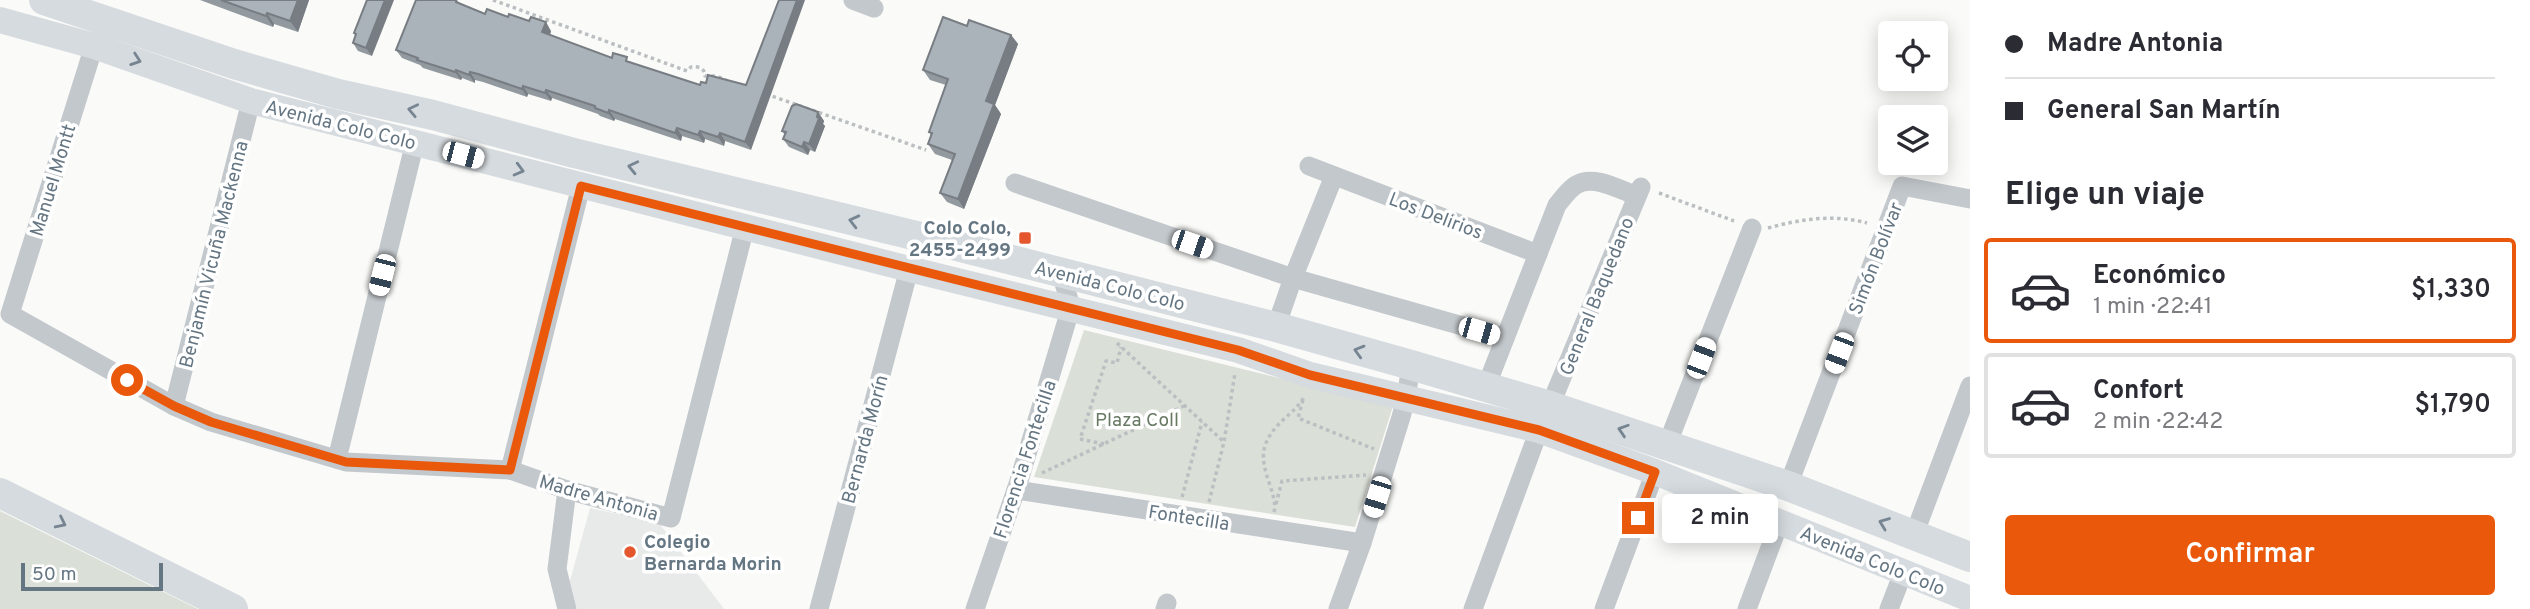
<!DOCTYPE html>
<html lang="es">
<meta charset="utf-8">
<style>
:root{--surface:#fff;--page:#f2f2f3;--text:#2b2b33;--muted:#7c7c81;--line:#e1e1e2;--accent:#ea580c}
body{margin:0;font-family:Overpass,sans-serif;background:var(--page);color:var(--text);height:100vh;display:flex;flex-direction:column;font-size:26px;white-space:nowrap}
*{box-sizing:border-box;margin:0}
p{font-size:23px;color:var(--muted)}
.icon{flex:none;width:38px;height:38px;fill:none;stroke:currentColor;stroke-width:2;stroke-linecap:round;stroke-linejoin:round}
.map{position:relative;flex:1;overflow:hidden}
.panel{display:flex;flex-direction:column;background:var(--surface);width:560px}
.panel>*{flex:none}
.top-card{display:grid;align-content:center;height:154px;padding:0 35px;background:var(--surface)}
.controls{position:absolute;left:1878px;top:21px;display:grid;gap:14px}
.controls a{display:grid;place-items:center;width:70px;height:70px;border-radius:7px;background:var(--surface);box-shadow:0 4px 18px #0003;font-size:35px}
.scale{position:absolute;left:21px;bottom:18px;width:142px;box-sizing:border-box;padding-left:7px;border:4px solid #657683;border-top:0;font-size:19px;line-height:24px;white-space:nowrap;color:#657683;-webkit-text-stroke:5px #fff;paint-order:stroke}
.end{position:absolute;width:32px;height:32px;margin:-16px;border:9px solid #ea580c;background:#fff;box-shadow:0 0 0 4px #fff}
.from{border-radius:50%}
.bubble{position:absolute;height:49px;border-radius:7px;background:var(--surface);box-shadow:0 4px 18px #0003;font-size:23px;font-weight:600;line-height:49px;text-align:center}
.car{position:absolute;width:21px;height:42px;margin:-21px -10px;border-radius:9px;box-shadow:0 0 5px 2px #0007;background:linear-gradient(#fff 24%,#345 0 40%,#fff 0 76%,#345 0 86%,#fff 0)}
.top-card b{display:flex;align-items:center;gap:24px;height:66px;font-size:26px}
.top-card b+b{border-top:2px solid var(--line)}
.top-card i{width:18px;height:18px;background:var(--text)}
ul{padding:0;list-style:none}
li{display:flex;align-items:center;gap:21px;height:105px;margin:0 14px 10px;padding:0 21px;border:4px solid var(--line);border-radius:7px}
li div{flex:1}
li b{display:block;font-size:26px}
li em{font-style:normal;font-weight:600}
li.on{border-color:var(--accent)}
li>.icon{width:63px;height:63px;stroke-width:1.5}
h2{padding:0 35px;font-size:32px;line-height:84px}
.button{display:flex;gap:14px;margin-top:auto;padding:14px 35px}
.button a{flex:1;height:80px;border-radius:7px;background:var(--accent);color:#fff;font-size:28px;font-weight:600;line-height:80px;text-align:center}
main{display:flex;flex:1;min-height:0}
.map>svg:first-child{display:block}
.built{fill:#e8e9e9}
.green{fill:#dadfd7}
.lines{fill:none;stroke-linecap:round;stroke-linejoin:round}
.path{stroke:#bbbfc2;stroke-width:3.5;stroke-dasharray:3.5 3.5;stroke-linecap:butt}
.street{stroke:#c3c8cc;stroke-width:19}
.secondary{stroke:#d6dbdf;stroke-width:26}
.primary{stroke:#d6dbdf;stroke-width:30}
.wall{fill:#929a9f}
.shaded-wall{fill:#777d82}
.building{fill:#aab3b9;stroke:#777d82;stroke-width:2}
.oneway{stroke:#768591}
.route{stroke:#ea580c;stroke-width:9}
.poi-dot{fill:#e4572e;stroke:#fff;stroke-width:2.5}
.labels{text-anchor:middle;stroke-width:7;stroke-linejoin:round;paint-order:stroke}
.street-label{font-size:19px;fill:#657683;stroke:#fff}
.poi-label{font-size:19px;font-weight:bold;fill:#657683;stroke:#fff;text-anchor:end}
.park-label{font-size:19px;fill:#687a64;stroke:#fff}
</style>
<main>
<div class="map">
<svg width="1970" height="609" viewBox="0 0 1970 609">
<rect width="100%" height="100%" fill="#fafaf8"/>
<polygon class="built" points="590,508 659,523 724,609 577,609 570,581"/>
<g class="green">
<polygon points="1084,330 1393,406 1355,527 1034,477"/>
<polygon points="0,511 198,609 0,609"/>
</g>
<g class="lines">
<g class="path">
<path d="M493 0 687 71 691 67C698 66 705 68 705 76H716L726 80"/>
<polyline points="766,94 926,150"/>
<polyline points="1659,193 1734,221"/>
<path d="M1768 228C1801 219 1834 214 1867 223"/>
<polyline points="1117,343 1224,442"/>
<polyline points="1303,400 1298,418 1374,449"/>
<polyline points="1104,444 1080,439 1106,361 1117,363 1121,347"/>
<polyline points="1042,473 1184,406"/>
<polyline points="1182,497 1202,422"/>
<polyline points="1209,502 1224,442 1235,373"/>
<polyline points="1276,504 1282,481 1366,475"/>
<path d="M1274 512C1279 494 1256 467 1266 443 1276 420 1294 415 1304 397"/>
</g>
<g class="street">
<polyline points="853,0 874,8"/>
<polyline points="94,46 10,314 174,406 211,422 346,462 510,470 567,490 671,518 745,227"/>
<polyline points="1309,166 1538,254"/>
<polyline points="1015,183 1293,278 1505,338"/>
<polyline points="1276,327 1293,278 1334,176"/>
<path d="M1486 387 1557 205C1562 199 1569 189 1576 185 1594 174 1620 190 1637 196"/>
<polyline points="174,406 251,101"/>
<polyline points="1550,406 1641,187"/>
<polyline points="1667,445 1752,228"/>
<polyline points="337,459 415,142"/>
<polyline points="510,470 581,186"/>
<polyline points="1788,486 1902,186 1970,199"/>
<polyline points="1016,490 1362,543"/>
<polyline points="1914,535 1970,386"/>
<polyline points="567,609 557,569 567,490"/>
<polyline points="819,609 909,269"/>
<polyline points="975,609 1018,484 1071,307 1061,273"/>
<polyline points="1165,609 1167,603"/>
<polyline points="1338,609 1362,543 1401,417 1406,399 1411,365"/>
<polyline points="1473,609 1539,430"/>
<polyline points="1604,609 1655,472"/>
<polyline points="1747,609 1780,521"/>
<polyline points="1889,609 1903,573"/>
</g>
<polyline class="secondary" points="0,20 94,46 251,101 909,269 1238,350 1310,375 1539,430 1655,472 1970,599"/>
<g class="primary">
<polyline points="44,0 234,64 338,94 433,115 574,153 921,237 1276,327 1411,365 1550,406 1788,486 1970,557"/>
<polyline points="0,493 233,609"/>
</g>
</g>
<g class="wall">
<polygon points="200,0 309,0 298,32 274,24 273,27"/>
<polygon points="367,0 372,56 358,51 353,43 356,35 354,33"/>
<polygon points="416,0 457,0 460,4 485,14 508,17 551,31 550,35 612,58 631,63 700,85 706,83 751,150 725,141 724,146 705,139 704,143 682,136 681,141 615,119 614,121 600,116 598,114 552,98 551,101 528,94 527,97 483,82 475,80 475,83 462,78 461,80 423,68 420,65 402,58 396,50"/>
<polygon points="967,26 1011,35 1018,44 995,105 1001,114 964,209 947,202 940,193 952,160 935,154 928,144 931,135 929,132 946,85 930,80 923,70"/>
<polygon points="818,112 824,121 823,124 825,126 815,152 810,150 808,155 789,147 783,139 785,135 782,131"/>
</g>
<g class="shaded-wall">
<polygon points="298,0 309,0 298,32 290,21"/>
<polygon points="385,0 394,0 372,56 366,48"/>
<polygon points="797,0 805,0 751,150 745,142"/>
<polygon points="267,13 274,24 273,27 266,16"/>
<polygon points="546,22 551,31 548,40 542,32"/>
<polygon points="1011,35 1018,44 995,105 1001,114 964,209 958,199 986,101"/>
<polygon points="456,70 462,78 461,80 455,72"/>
<polygon points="470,72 475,80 475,83 469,75"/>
<polygon points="523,86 528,94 527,97 522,89"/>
<polygon points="546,90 552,98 551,101 545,93"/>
<polygon points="609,110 615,119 614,121 608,113"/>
<polygon points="818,112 824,121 823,124 825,126 815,152 809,144"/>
<polygon points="677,128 682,136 681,141 675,133"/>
<polygon points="700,131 705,139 704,143 698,135"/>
<polygon points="720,133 725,141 724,146 718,137"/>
<polygon points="804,142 810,150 808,155 802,147"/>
</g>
<g class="building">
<polygon points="221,0 298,0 290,21 267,13 266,16"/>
<polygon points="367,0 385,0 366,48 353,43 356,34 354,33"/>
<polygon points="416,0 456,0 456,2 485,14 487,9 508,17 509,14 529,21 531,17 546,22 542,32 612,58 613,53 627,57 626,61 700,85 701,82 706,83 708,75 746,85 779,0 797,0 745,142 720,133 718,137 700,131 698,135 677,128 675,133 609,110 608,113 595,108 595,106 546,90 545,93 523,86 522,89 478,74 470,72 469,75 456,70 455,72 417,60 418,58 396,50"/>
<polygon points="943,17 967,26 969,20 1011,35 986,101 994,104 958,199 940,193 955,154 928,144 932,133 929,132 948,79 923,70"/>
<polygon points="796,104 818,112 817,117 819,118 809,144 804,142 802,147 783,139 786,132 782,131 792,106"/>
</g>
<defs><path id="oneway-chevron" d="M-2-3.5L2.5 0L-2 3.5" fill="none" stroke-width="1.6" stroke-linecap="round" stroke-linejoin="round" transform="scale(1.75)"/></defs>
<g class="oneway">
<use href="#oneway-chevron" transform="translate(136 60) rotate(19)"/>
<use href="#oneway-chevron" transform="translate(413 110) rotate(-168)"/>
<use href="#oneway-chevron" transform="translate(633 167) rotate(-167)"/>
<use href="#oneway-chevron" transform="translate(519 170) rotate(15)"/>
<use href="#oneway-chevron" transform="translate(854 221) rotate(-166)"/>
<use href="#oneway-chevron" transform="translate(1359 351) rotate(-164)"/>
<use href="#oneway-chevron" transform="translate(1623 430) rotate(-162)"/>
<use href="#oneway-chevron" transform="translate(61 523) rotate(26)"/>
<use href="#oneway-chevron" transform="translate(1884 523) rotate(-159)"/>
</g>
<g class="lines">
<polyline class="route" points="127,380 174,406 211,422 346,462 510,470 581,186 1238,350 1310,375 1539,430 1655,472 1638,518"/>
</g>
<g class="poi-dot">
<rect x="1018" y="231" width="14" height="14" rx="3.5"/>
<circle cx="630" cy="552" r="7"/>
</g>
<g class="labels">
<g class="street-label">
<text transform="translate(341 124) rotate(14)" y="7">Avenida Colo Colo</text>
<text transform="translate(52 180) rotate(-73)" y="7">Manuel Montt</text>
<text transform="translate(1436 215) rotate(21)" y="7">Los Delirios</text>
<text transform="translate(213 254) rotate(-76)" y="7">Benjamín Vicuña Mackenna</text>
<text transform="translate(1875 258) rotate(-69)" y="7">Simón Bolívar</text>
<text transform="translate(1110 285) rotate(14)" y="7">Avenida Colo Colo</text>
<text transform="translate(1596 296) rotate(-68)" y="7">General Baquedano</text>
<text transform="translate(864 439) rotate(-75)" y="7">Bernarda Morín</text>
<text transform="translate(1024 459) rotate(-72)" y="7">Florencia Fontecilla</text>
<text transform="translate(599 497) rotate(16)" y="7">Madre Antonia</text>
<text transform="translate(1189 517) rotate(9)" y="7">Fontecilla</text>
<text transform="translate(1873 560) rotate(22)" y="7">Avenida Colo Colo</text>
</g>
<g class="poi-label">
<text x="1011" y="234">Colo Colo,<tspan x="1011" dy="22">2455-2499</tspan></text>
<text x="644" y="548" text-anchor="start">Colegio<tspan x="644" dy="22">Bernarda Morin</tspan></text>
</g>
<g class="park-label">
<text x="1137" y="426">Plaza Coll</text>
</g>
</g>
</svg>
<div class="controls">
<a><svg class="icon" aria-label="locate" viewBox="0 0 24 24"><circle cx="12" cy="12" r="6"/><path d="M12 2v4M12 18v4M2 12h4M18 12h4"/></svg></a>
<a><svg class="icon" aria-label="layers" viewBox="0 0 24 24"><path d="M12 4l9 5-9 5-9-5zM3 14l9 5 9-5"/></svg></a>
</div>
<div class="scale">50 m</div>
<i class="end from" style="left:127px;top:380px"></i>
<i class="end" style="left:1638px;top:518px"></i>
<div class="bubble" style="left:1662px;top:494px;width:116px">2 min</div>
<i class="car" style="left:463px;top:155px;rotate:105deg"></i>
<i class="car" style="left:1192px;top:244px;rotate:109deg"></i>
<i class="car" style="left:382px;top:275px;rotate:194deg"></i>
<i class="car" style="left:1479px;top:331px;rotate:106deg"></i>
<i class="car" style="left:1839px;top:353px;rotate:201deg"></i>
<i class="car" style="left:1701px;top:358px;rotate:21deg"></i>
<i class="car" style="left:1377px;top:497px;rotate:197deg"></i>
</div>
<section class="panel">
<div class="top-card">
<b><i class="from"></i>Madre Antonia</b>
<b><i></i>General San Martín</b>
</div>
<h2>Elige un viaje</h2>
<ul>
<li class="on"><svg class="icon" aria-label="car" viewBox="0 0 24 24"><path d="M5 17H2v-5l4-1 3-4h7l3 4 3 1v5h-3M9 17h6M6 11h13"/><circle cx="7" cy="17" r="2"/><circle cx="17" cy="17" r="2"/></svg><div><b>Económico</b><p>1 min · 22:41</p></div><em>$1,330</em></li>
<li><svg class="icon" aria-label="car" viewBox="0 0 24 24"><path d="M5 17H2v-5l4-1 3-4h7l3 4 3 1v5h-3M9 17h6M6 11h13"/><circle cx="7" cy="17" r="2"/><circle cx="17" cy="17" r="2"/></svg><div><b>Confort</b><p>2 min · 22:42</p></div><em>$1,790</em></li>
</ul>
<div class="button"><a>Confirmar</a></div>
</section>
</main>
